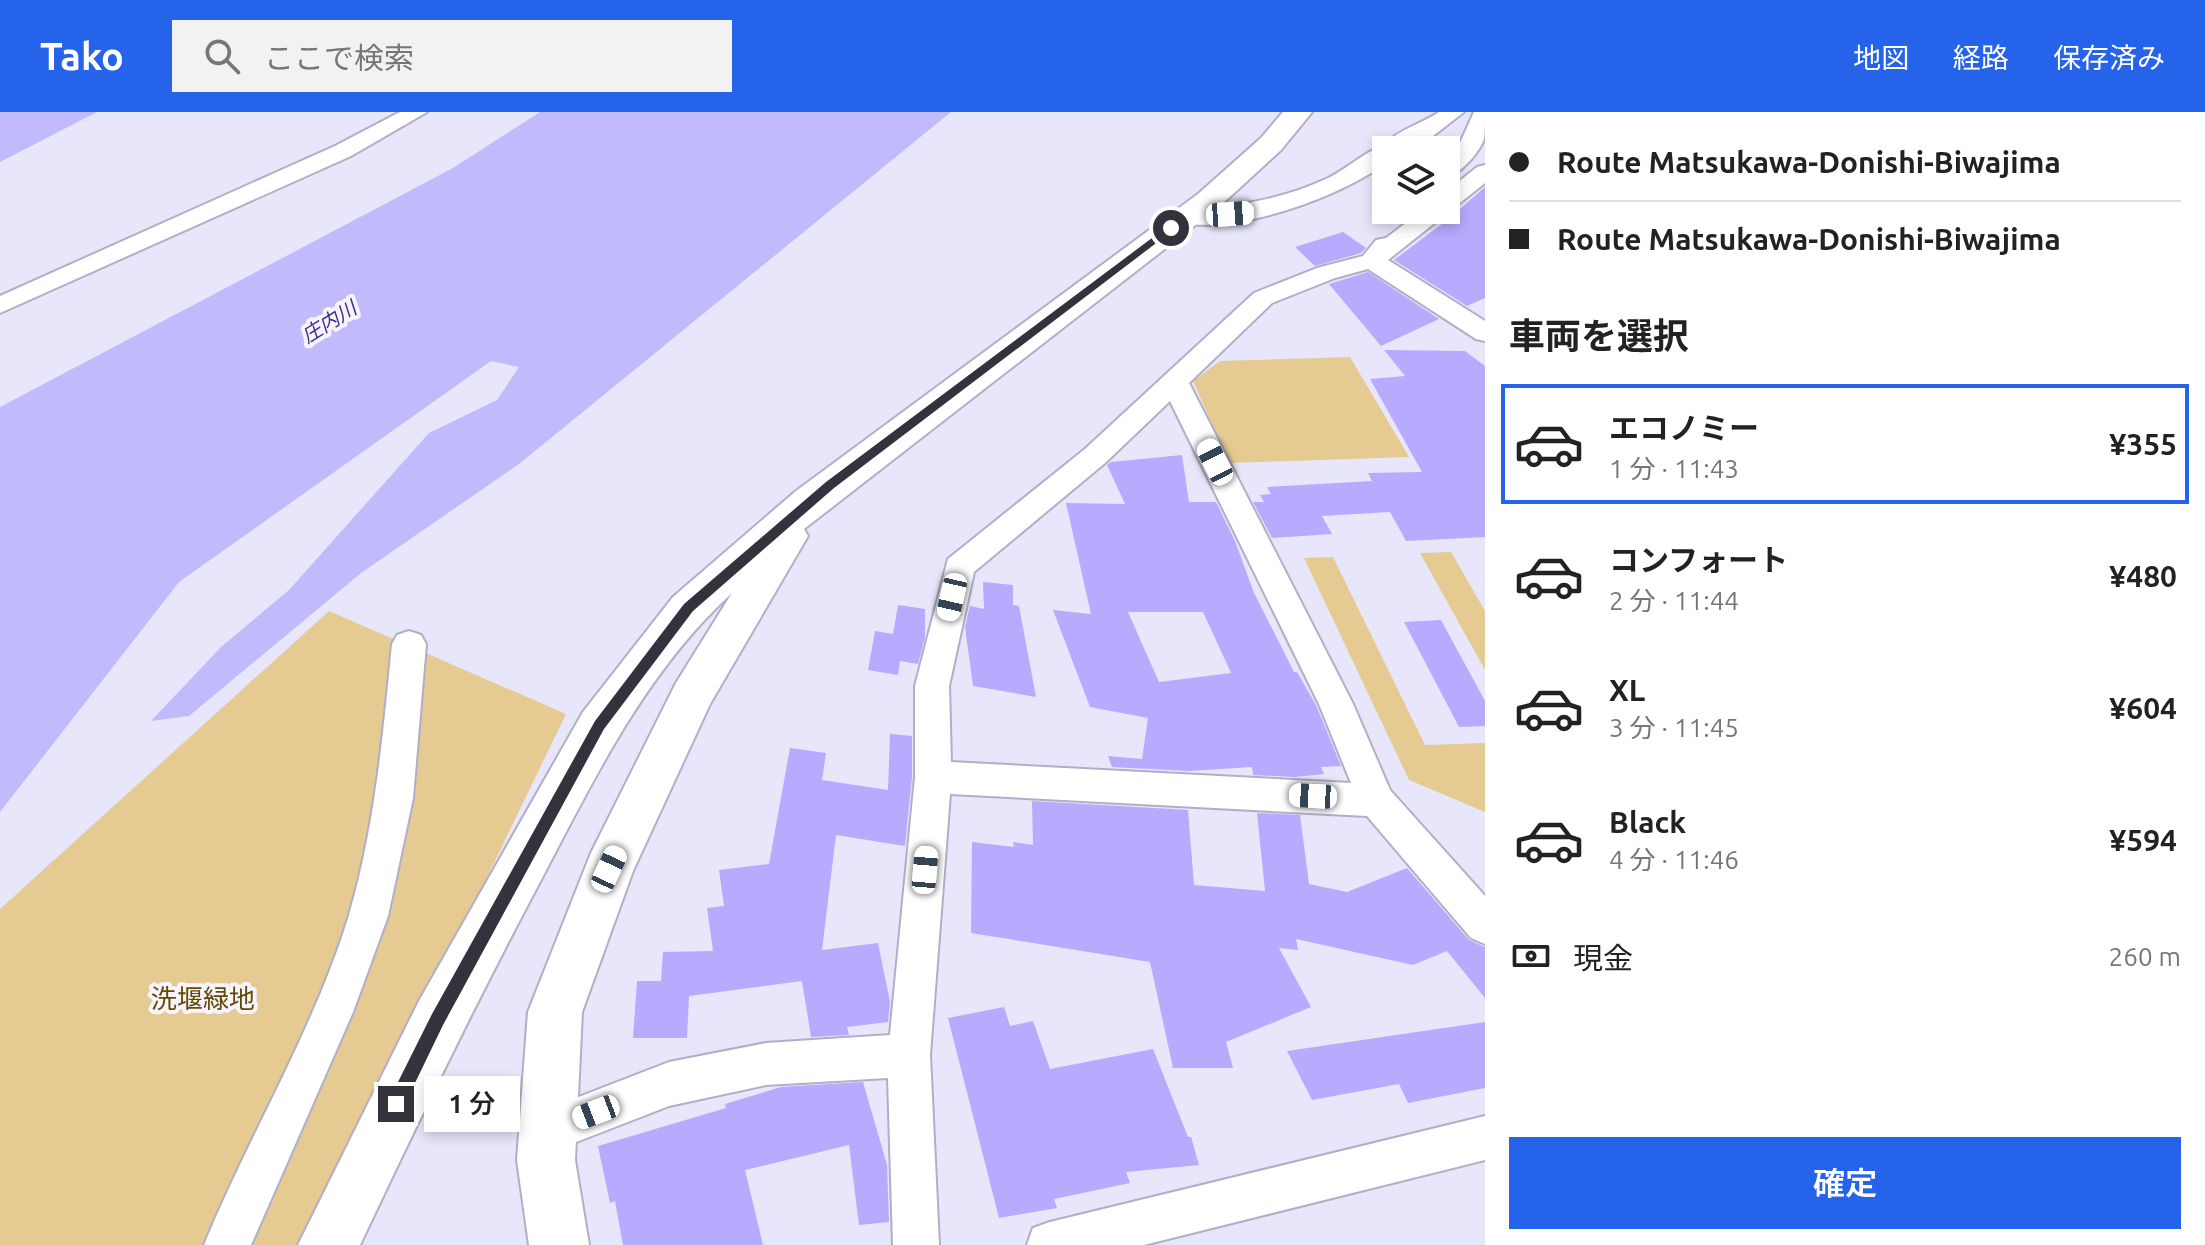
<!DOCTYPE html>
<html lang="ja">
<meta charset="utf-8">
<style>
:root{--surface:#fff;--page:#f2f2f2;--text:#222;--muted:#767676;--line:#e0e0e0;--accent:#2563eb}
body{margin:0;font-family:Ubuntu,"Noto Sans JP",sans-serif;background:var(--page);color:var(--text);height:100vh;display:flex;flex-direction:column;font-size:30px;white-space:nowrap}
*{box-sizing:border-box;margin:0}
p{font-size:26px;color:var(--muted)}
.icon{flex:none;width:44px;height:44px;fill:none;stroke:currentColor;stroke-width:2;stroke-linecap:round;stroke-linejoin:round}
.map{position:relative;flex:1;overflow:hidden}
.side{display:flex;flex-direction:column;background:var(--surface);width:720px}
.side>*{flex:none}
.hud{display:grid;align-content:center;height:176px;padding:0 24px;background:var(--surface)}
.tools{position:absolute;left:1372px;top:24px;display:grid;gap:16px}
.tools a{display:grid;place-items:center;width:88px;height:88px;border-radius:0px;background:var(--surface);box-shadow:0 4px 12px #0003;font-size:40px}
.end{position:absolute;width:36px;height:36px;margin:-18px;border:10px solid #34333d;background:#fff;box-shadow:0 0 0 4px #fff}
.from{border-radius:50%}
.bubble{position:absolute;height:56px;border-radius:0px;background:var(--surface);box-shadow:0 4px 12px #0003;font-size:26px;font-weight:600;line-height:56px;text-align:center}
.car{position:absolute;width:24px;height:48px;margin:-24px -12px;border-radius:10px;box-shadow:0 0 6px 2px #0007;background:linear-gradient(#fff 24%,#345 0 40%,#fff 0 76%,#345 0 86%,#fff 0)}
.hud b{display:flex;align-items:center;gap:28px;height:76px;font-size:30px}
.hud b+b{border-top:2px solid var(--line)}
.hud i{width:20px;height:20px;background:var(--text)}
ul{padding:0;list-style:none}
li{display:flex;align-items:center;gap:24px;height:120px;margin:0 16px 12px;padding:0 8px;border:4px solid transparent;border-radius:0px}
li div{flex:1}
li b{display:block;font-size:30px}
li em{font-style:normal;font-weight:600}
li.selected{border-color:var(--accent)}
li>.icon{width:72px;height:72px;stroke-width:1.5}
h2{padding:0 24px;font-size:36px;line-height:96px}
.pay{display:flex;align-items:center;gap:20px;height:88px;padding:0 24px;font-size:30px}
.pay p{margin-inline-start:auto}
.primary-button{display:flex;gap:16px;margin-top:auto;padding:16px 24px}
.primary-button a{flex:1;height:92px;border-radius:0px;background:var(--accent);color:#fff;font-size:32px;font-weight:600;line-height:92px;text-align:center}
header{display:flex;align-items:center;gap:48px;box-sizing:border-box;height:112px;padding:0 40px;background:var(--accent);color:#fff}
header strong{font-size:38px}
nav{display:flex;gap:44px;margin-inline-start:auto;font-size:28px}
.search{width:560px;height:72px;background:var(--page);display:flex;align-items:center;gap:20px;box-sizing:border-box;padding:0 28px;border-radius:0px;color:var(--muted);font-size:30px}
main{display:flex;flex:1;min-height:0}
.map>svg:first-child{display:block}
.green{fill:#e5cb91}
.water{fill:#c1bafd}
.building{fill:#b6abfe;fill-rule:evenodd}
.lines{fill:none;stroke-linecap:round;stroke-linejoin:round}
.street-casing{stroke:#b1afc7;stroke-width:4}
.secondary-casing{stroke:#b1afc7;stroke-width:4}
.street{fill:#fff;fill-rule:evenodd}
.secondary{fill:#fff;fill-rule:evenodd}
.route{fill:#34333d}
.labels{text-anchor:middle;stroke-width:8;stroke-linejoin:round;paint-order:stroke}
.far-water-label{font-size:20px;font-style:italic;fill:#442c89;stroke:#f5f4ff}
.near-park-label{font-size:26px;fill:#644a00;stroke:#f5f4ff}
</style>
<header>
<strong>Tako</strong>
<div class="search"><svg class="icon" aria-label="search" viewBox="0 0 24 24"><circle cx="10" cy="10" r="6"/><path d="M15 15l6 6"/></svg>ここで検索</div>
<nav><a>地図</a><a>経路</a><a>保存済み</a></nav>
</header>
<main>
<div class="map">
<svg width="1485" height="1133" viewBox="0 0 1485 1133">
<rect width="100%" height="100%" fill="#e7e6fb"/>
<g class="green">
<polygon points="1350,245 1409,345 1229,351 1193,269 1220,249"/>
<polygon points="1451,440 1485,499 1485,558 1420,441"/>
<polygon points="1333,445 1425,633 1485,631 1485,700 1409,668 1304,446"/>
<polygon points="329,499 566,602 309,1133 0,1133 0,797"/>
</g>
<g class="water">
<polygon points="0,0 97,0 0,50"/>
<polygon points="540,0 951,0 519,352 361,461 189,604 151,609 221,535 289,478 429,321 497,288 519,255 491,249 179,470 0,700 0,295 453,56"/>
</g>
<g class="building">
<polygon points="1485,75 1485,186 1467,194 1394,148 1451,105"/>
<polygon points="1343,120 1366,136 1361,141 1315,154 1295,135"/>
<polygon points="1368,160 1439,207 1381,234 1329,172"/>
<polygon points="1384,238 1465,239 1485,254 1485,425 1406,429 1390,400 1322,404 1332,422 1272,426 1253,390 1264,390 1260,383 1271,382 1267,375 1372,369 1368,361 1422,360 1370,267 1405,264"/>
<path d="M1182 343 1189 390H1216L1235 429 1254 481 1294 560H1297L1316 593 1341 654 1321 655 1324 662 1295 665 1253 663 1252 655 1189 659 1112 655 1108 644 1142 647 1148 606 1090 595 1053 498 1091 502 1066 391 1125 392 1107 353 1111 350ZM1128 500H1203L1231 561 1159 570Z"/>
<polygon points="983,470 1013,473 1013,493 1019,494 1036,585 973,574 965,515 970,494 984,497"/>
<polygon points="898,493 925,497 925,525 918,552 900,549 898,563 868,558 875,519 893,522"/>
<polygon points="1441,508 1485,589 1485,614 1459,615 1404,510"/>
<polygon points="890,622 912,624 912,665 905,734 836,723 822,838 878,831 890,890 888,910 847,915 849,923 811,925 802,869 689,884 687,926 633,926 637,869 661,869 663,840 713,839 707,796 724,794 719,758 769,752 790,636 826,641 822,668 888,678"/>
<polygon points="1032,689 1188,698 1194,773 1265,779 1257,701 1300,703 1309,772 1347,780 1407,756 1469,828 1485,835 1485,886 1447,839 1413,853 1296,827 1298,838 1279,836 1311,895 1226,930 1233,956 1173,956 1150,850 971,821 972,730 1014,735 1013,730 1033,733"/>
<polygon points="1004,895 1010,914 1033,909 1050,957 1153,937 1188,1025 1191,1025 1199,1053 1126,1060 1130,1071 1054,1087 1057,1096 999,1106 948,906"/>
<polygon points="1485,910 1485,976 1408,991 1399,972 1312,988 1287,939"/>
<polygon points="863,970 887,1053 889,1110 859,1113 849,1033 745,1058 763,1133 623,1133 615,1089 610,1091 598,1034 726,996 725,992 781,975"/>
</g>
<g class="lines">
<g class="street-casing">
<g id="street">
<polygon points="400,0 427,0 351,44 0,201 0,184 335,34"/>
<path d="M1439 0H1464L1433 24 1401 35 1390 28C1398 19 1426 9 1439 0Z"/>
<path d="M1474 0H1485C1485 9 1485 19 1484 27 1479 41 1460 62 1446 66V46L1460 31Z"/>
<path d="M1386 33 1396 38H1386V51C1342 84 1234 124 1179 110L1175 105 1179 100 1187 98C1237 94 1280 88 1326 67 1346 58 1366 38 1386 33Z"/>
<path d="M1485 53V71L1388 148 1485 209V229L1476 227 1368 157 1335 166 1272 191 1189 271 1353 592 1390 678 1485 784V832L1471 826 1367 704 950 682 930 943 939 1133H893L888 966 766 973 669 994 548 1041 532 1035 526 1019 532 1003 669 950 766 931 890 923 915 665V574L948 447 1085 337 1254 181 1317 156 1363 144 1376 128 1386 126 1423 98H1446V80L1477 55ZM1170 289 1319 592 1351 671 951 650 949 574 974 460 1105 351Z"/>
<path d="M409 519 421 523 426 532 413 686 388 804 353 900 251 1133H204C249 1023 314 918 349 803 375 714 383 624 392 532L397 523Z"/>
<polygon points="1485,1004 1485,1048 1144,1133 1027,1133 1033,1116 1050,1110"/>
</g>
</g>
<g class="secondary-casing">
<path id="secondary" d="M1283 0H1312L1281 38 1220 94 804 417 808 424 710 592 633 759 582 900 575 1048 589 1133H529L517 1048 528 900 591 741 676 571 732 481C646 559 594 667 541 768 477 888 418 1010 360 1133H298L419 889 583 600 673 485 796 379 1198 82 1261 26Z"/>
</g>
<use href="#street" class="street"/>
<use href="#secondary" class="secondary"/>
</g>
<polygon class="route" points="1168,114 1176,116 834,376 693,499 604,617 443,913 402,998 396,1001 390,998 388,992 390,986 432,902 595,609 684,492 826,370"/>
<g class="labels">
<g class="far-water-label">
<text transform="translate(329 210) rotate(-32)" y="7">庄内川</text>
</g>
<g class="near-park-label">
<text x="203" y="896">洗堰緑地</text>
</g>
</g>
</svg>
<div class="tools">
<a><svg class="icon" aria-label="layers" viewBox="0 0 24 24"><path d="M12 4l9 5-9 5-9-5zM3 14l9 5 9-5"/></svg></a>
</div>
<i class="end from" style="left:1171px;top:116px"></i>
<i class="end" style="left:396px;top:992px"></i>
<div class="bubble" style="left:424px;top:964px;width:96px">1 分</div>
<i class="car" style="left:1230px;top:102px;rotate:86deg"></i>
<i class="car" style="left:1215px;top:350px;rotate:333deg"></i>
<i class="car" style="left:952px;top:485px;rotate:193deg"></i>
<i class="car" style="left:1313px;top:684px;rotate:273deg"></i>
<i class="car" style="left:609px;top:757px;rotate:25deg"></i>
<i class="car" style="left:925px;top:758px;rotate:5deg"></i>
<i class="car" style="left:596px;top:1000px;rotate:249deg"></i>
</div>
<section class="side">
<div class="hud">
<b><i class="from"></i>Route Matsukawa-Donishi-Biwajima</b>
<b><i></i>Route Matsukawa-Donishi-Biwajima</b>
</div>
<h2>車両を選択</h2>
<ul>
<li class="selected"><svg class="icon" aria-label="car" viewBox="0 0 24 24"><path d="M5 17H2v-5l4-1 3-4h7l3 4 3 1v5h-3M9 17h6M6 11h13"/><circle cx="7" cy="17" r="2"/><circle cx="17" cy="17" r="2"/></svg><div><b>エコノミー</b><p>1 分 · 11:43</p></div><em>¥355</em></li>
<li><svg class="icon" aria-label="car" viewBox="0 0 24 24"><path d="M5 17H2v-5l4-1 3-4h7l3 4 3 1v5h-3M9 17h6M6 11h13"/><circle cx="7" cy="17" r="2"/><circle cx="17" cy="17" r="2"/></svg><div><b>コンフォート</b><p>2 分 · 11:44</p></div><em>¥480</em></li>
<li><svg class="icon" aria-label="car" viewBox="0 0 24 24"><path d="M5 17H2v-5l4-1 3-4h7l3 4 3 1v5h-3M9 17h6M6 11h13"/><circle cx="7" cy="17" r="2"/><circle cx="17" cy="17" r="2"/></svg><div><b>XL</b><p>3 分 · 11:45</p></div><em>¥604</em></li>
<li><svg class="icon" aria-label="car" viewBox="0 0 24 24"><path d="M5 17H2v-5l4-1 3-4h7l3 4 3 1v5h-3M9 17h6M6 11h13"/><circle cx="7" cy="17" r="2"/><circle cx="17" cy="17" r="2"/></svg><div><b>Black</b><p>4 分 · 11:46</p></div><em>¥594</em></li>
</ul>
<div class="pay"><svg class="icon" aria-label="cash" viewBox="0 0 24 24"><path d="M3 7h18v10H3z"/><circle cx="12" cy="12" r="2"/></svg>現金<p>260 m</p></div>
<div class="primary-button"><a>確定</a></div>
</section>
</main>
